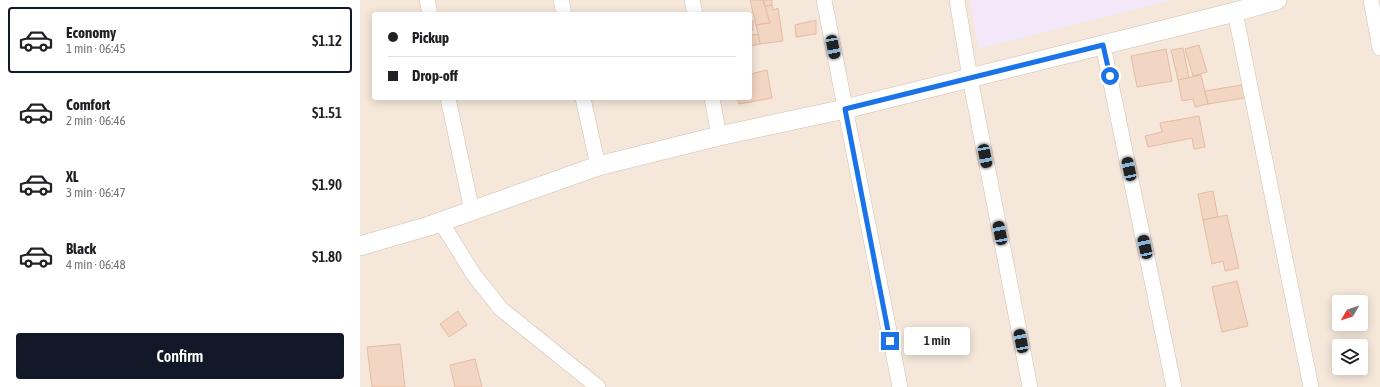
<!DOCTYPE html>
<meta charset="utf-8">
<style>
:root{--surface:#fff;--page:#f6f6f6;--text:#202124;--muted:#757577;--line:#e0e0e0;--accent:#111827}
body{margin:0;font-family:"Asap Condensed",sans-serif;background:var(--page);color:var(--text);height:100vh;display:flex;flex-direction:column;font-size:15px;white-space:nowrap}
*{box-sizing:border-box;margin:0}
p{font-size:13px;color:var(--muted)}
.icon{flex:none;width:22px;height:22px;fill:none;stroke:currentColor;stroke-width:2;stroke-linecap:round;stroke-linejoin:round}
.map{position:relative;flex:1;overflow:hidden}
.panel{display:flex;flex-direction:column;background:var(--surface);width:360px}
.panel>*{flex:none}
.hud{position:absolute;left:12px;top:12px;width:380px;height:88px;border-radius:4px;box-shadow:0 2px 10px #0003;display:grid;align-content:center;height:88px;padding:0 16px;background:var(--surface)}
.needle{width:26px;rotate:231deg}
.fabs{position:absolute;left:972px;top:295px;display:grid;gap:8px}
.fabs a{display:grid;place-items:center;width:36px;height:36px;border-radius:4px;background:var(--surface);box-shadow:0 2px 10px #0003;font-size:20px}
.end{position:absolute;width:18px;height:18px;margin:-9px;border:5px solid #1a73e8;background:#fff;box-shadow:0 0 0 2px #fff}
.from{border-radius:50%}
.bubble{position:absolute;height:28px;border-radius:4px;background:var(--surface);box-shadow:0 2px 10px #0003;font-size:13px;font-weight:600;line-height:28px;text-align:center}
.car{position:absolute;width:12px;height:24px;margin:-12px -6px;border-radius:5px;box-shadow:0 0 3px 1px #0007;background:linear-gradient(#222 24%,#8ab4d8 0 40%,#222 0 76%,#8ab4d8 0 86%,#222 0)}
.hud b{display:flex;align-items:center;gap:14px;height:38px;font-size:15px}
.hud b+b{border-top:1px solid var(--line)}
.hud i{width:10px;height:10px;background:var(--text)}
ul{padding:7px 0 0;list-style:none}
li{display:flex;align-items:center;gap:12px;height:66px;margin:0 8px 6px;padding:0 8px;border:2px solid transparent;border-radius:4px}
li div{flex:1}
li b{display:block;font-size:15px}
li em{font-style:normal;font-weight:600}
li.active{border-color:var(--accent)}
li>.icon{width:36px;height:36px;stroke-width:1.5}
.button{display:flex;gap:8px;margin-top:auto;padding:8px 16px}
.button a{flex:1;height:46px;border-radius:4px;background:var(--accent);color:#fff;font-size:16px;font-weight:600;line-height:46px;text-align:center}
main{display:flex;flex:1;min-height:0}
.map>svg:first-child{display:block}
.residential{fill:#f5e8da;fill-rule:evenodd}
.education{fill:#f3e8fa}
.building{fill:#f3d5c3;stroke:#e6bba3}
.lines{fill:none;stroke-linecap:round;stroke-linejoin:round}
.minor-casing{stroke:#d1beb0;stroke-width:16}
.tertiary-casing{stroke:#d1beb0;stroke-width:20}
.minor{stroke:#fff;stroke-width:15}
.tertiary{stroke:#fff;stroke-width:19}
.route{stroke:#1a73e8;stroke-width:5}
</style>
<main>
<section class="panel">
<ul>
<li class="active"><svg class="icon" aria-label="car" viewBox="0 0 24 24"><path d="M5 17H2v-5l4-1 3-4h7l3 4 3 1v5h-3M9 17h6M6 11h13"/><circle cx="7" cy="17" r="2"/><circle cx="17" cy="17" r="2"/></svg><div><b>Economy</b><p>1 min · 06:45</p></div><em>$1.12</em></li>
<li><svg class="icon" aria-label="car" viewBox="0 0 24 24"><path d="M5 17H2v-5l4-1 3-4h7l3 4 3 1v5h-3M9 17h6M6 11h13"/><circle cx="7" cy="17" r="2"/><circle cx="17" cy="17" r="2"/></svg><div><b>Comfort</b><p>2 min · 06:46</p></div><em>$1.51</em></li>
<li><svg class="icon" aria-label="car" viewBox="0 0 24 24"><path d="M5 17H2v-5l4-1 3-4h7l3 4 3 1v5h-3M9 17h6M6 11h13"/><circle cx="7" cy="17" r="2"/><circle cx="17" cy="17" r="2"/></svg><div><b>XL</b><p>3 min · 06:47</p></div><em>$1.90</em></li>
<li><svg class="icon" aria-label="car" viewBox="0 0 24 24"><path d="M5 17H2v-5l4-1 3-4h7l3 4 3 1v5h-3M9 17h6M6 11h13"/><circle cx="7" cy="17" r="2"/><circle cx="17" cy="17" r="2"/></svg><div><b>Black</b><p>4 min · 06:48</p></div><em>$1.80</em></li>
</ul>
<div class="button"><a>Confirm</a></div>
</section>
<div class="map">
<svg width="1020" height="387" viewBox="0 0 1020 387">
<rect width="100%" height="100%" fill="#fdf6ec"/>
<path class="residential" d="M0 0H1020V387H0ZM14 14H390V98H14ZM979 302H1001V324H979ZM979 346H1001V368H979Z"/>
<polygon class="education" points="610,0 812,0 619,49"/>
<g class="building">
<polygon points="390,0 403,0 410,23 396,25"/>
<polygon points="403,0 412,0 412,5 405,6"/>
<polygon points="412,5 413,10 418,8 423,41 400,44 396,25 410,23 405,6"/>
<polygon points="456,20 456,34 436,37 435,25"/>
<polygon points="390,21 393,21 393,30 390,31"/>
<polygon points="398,34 400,44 390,46 390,35"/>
<polygon points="839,45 847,72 833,76 825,49"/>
<polygon points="823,48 829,78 818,80 811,50"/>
<polygon points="806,49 812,81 777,87 771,56"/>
<polygon points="407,70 412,98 379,104 378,98 390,98 390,74"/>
<polygon points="841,75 848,104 835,107 833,99 822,101 818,80"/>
<polygon points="888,84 890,97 848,104 845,91"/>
<polygon points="839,116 845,147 834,149 832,138 788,147 785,136 802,132 800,123"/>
<polygon points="853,191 858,217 843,220 838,194"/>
<polygon points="867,215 879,268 865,271 863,261 852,264 843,220"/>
<polygon points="877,281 888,326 862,332 852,287"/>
<polygon points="98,311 107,325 89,337 80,324"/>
<polygon points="40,344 45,387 12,387 7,347"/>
<polygon points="115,359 122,387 95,387 90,365"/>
</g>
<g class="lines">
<g class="minor-casing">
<g id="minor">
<polyline points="67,0 70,14"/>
<polyline points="201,0 204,14"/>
<polyline points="332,0 335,14"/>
<polyline points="464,0 540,387"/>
<polyline points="597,0 610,78 670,387"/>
<polyline points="1011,0 1020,48"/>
<polyline points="875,12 951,387"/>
<polyline points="743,45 814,387"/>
<polyline points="88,98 112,211"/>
<polyline points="223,98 238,166"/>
<polyline points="352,98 359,136"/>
<polyline points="81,222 114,275 141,309 238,387"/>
</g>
</g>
<g class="tertiary-casing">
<polyline id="tertiary" points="0,246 69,226 238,166 359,136 485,109 875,12 917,0"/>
</g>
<use href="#minor" class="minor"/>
<use href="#tertiary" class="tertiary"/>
</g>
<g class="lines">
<polyline class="route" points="530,341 485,109 743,45 750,76"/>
</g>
</svg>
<div class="fabs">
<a><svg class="needle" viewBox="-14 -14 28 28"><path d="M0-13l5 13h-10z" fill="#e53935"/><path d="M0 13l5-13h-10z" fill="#757577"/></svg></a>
<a><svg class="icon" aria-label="layers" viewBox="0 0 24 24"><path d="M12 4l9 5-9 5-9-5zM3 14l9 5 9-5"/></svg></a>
</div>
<i class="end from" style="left:750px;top:76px"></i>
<i class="end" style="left:530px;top:341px"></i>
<div class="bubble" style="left:544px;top:327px;width:66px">1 min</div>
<i class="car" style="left:473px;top:47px;rotate:169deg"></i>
<i class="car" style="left:625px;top:156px;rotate:169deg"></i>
<i class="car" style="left:769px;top:169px;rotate:348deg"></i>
<i class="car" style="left:640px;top:233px;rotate:349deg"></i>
<i class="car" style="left:785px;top:247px;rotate:348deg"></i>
<i class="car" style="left:661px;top:341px;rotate:349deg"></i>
<div class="hud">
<b><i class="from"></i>Pickup</b>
<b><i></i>Drop-off</b>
</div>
</div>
</main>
